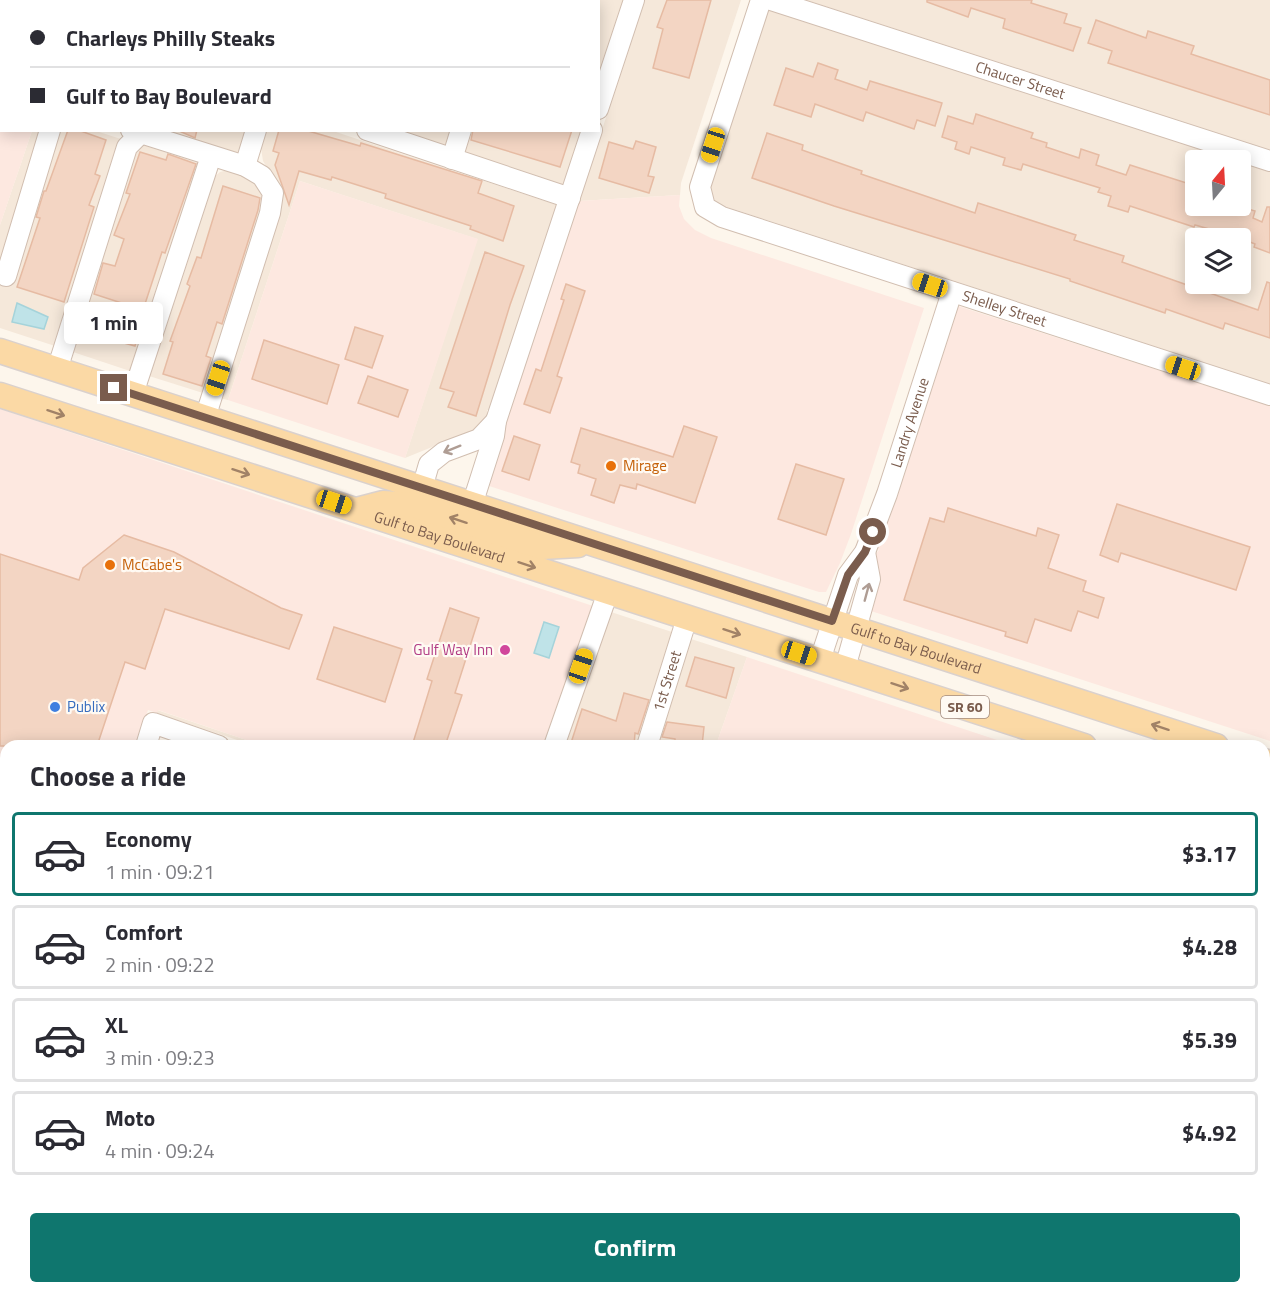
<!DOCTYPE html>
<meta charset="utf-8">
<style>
:root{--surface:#fff;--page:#f2f2f3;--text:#2b2b33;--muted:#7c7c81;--line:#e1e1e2;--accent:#0f766e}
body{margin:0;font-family:"Titillium Web",sans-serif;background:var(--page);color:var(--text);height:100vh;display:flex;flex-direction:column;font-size:22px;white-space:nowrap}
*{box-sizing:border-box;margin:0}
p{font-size:20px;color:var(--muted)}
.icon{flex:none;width:33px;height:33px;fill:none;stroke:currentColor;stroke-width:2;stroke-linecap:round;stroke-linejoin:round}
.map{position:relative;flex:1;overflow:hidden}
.side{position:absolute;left:0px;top:740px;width:1270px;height:554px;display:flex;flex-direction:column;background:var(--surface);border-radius:18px 18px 0 0;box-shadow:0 3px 15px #0003}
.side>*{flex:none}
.banner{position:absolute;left:0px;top:0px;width:600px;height:132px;box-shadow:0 3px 15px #0003;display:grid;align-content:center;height:132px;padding:0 30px;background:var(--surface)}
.needle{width:39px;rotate:18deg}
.buttons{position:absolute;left:1185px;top:150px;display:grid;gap:12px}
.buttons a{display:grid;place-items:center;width:66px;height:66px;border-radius:6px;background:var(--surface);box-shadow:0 3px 15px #0003;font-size:30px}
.end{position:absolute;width:27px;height:27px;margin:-14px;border:8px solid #7a5c4d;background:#fff;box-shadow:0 0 0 3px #fff}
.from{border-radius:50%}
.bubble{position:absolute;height:42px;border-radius:6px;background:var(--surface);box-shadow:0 3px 15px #0003;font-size:20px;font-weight:700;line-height:42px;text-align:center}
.car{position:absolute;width:18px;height:36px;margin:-18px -9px;border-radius:8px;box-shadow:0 0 4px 2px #0007;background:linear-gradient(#f5c518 24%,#345 0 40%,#f5c518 0 76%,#345 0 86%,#f5c518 0)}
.banner b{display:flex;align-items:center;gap:21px;height:57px;font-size:22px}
.banner b+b{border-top:2px solid var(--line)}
.banner i{width:15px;height:15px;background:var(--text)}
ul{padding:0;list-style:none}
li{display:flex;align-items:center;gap:18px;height:84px;margin:0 12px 9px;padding:0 18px;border:3px solid var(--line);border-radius:6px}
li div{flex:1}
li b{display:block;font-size:22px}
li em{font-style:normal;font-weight:700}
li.selected{border-color:var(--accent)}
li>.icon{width:54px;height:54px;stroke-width:1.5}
h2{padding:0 30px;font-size:27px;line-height:72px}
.primary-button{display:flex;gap:12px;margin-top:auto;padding:12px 30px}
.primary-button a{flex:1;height:69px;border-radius:6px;background:var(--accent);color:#fff;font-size:24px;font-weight:700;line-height:69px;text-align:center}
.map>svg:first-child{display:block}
.residential{fill:#f5e8da;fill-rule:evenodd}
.commercial{fill:#fde8e0}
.water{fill:#bfe3e8;stroke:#a5d3da;stroke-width:1.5}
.building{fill:#f3d5c3;stroke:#e6bba3;stroke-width:1.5}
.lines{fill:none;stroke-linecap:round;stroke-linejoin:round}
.minor-casing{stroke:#d1beb0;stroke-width:22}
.major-casing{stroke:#dad1cd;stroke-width:27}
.minor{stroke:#fff;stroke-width:20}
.major{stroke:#fbd9a5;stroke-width:24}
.oneway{stroke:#a18267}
.oneway2{stroke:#af9d94}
.route{stroke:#7a5c4d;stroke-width:8}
.food-dot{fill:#e8710a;stroke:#fffaf3;stroke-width:2}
.hotel-dot{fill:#d1479c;stroke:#fffaf3;stroke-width:2}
.shop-dot{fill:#3f7fe0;stroke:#fffaf3;stroke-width:2}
.labels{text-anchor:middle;stroke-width:4.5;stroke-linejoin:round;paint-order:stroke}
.shield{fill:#fffaf3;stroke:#a28b7f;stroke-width:1.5}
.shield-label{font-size:14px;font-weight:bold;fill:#7a5c4d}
.street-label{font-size:15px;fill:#7a5c4d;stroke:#fffaf3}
.food-label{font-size:15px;fill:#c56008;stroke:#fffaf3;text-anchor:start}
.hotel-label{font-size:15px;fill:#b23c85;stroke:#fffaf3;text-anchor:end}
.shop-label{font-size:15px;fill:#366cbe;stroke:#fffaf3;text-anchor:start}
</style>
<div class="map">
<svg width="1270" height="1292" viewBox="0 0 1270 1292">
<rect width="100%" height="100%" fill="#fdf6ec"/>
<g class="residential">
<polygon points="381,0 494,0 381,2"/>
<polygon points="514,0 624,0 599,79 598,2 513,2"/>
<polygon points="644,0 741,0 681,183 680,195 579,201"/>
<polygon points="806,0 1270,0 1270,150"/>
<path d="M768 10 1233 160H1196V206H1240L1241 163 1270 172V384L727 207 713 199 710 186ZM1196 238H1240V284H1196Z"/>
<polygon points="32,131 40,131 0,262 0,225"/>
<polygon points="60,131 96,131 121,139 118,144 55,346 0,328 0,281 12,284"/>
<polygon points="167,131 246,131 239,153"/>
<polygon points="267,131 333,131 557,205 489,410 487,410 487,417 474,430 405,458 477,239 300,181 228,400 219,398 279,187 263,161 261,148"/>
<polygon points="401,131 451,131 446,146"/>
<polygon points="472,131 582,131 564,185 465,152"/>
<polygon points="143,145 199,163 130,371 73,352 135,153"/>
<polygon points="228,170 251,177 260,188 263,198 263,210 203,393 149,376 213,178 220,172"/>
<polygon points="611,612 672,632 637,745 565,746"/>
<polygon points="691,639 747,657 716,745 657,746"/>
<polygon points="157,710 261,745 252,745 157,713"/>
<polygon points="0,967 6,970 6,1147 0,1165"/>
<polygon points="1264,1099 1270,1100 1270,1194 1265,1192"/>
<polygon points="1265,1215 1270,1217 1270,1292 1212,1292 1197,1287 1264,1287"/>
<polygon points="0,1243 6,1244 6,1287 69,1287 68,1292 0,1292"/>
<polygon points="90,1287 143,1287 160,1292 88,1292"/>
<polygon points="195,1287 230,1287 229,1292 194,1292"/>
<polygon points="250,1287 355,1287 353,1292 249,1292"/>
<polygon points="375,1287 467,1287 466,1292 373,1292"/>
<polygon points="487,1287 596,1287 594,1292 486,1292"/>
<polygon points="616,1287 762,1287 777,1292 615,1292"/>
<polygon points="832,1287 1031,1287 1030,1292 848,1292"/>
<polygon points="1052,1287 1128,1287 1143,1292 1050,1292"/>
</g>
<g class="commercial">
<polygon points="0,0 73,0 2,2 2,130 32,131 0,225"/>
<polygon points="300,181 478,239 405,458 228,400"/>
<polygon points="680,195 679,206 684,219 695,230 711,238 924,308 851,534 840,563 826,592 819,592 486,485 579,201"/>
<polygon points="958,306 1270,406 1270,741 871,611 879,582 876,554 879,550 877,548 897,497"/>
<polygon points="0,409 593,606 544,745 261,745 158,710 157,713 148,710 136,745 6,746 6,970 0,967"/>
<polygon points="747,657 1012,745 716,745"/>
<polygon points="1265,829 1270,831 1270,1078 1264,1076"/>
</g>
<g class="water">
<polygon points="17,303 48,317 44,329 12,322"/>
<polygon points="544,622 559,627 549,658 534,653"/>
</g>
<g class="building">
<polygon points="667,0 711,0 689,78 653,68 663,29 657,27"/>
<polygon points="927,0 1032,0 1031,3 1067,14 1064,23 1081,28 1073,51 1003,28 1005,19 971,8 968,17 927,2"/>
<polygon points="1096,20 1146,38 1148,31 1194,46 1191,54 1270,80 1270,115 1108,63 1112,51 1088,43"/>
<polygon points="818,63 838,70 835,79 867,90 870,81 942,103 935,126 917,120 914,129 866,112 863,121 815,104 811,117 774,105 786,68 813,77"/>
<polygon points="976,114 1033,133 1031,138 1047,143 1046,147 1079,158 1081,149 1099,155 1096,165 1126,175 1130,165 1196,186 1196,206 1238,206 1255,211 1253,218 1262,222 1267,207 1270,207 1270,253 1254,247 1255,244 1240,238 1195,225 1194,227 1130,206 1128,212 1108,206 1111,196 1098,192 1100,188 1023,164 1021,170 1003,165 1005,158 971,147 969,154 955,149 957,142 942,137 948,116 973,124"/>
<polygon points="68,130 78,130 106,140 95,174 100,176 89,205 94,207 64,302 17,287 40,218 36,217 44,191 46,191"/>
<polygon points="177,130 197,130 195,138"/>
<polygon points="279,130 305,130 360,146 361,143 482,181 478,193 514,206 503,241 470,229 471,226 385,198 386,194 332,177 331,180 299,171 289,205 275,165 279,153 273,151"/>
<polygon points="473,130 572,130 560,167 471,140"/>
<polygon points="767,133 803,145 802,150 862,171 861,174 975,213 978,203 1076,235 1074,240 1124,256 1122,262 1258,310 1267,282 1270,283 1270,338 1225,323 1223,329 1166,309 1165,313 1070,281 1070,279 834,206 752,178"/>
<polygon points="636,141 656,147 648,176 654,177 649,193 599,178 609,142 633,149"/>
<polygon points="140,152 166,160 168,154 196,164 165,253 162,252 143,310 94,294 103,263 115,266 124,239 114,235 130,194 126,193"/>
<polygon points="223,186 260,198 258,210 222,324 217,322 206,356 211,358 202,386 163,374 173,342 170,341 190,286 187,284 197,257 201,258"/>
<polygon points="485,252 524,266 510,305 476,416 448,407 454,392 440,388"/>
<polygon points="566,284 585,291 557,376 562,378 550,413 524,404 536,369 541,371 564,300 561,299"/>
<polygon points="144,314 135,346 88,333 91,322"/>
<polygon points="355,327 383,336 372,368 345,359"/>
<polygon points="264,340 339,365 327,404 252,379"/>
<polygon points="368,376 408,390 398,417 358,403"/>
<polygon points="684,426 717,437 695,503 637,484 636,489 620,485 614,503 591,495 596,479 578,473 580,465 571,462 581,428 673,457"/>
<polygon points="514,436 540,445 529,480 502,471"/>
<polygon points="796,464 844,479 826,535 778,519"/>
<polygon points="1117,504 1250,547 1236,590 1121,553 1118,562 1100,555"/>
<polygon points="948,508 1036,536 1038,528 1059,535 1048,568 1086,581 1083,591 1104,598 1098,618 1078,611 1071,631 1035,619 1027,643 1005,636 1006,632 904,600 930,518 944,522"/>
<polygon points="124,535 174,552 281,608 302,615 289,649 165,609 145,669 125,662 97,746 0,746 0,554 79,580 83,568"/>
<polygon points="450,608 479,618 455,693 462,695 445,746 412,746 432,681 427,679"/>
<polygon points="334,627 402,649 385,702 317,679"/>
<polygon points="695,657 734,668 726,698 686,686"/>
<polygon points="624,693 649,700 638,734 635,733 634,746 570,746 582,709 616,721"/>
<polygon points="667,722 704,727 702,746 675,746 675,739 662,737"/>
</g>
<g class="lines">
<g class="minor-casing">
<g id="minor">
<path id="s1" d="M761 0 700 187 705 207 722 217 756 228 1270 395"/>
<path id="s2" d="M771 0 1270 161"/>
<polyline points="91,2 91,0"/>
<polyline points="192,2 193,0"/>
<polyline points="298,2 298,0"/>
<polyline points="371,2 371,0"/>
<polyline points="503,2 503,0"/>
<polyline points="598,109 634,0"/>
<polyline points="131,130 245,166 262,176 273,193 270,213 205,418"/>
<polyline points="367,130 570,198"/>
<polyline points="452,159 461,130"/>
<polyline points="245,166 256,130"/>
<polyline points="6,276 50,130"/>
<polyline points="57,370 127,147 144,130"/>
<polyline points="133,394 211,156"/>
<polyline points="422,488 429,464 444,452 479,439 496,421"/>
<polyline points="472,505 494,436 496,421 592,130"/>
<path id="s3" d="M820 660 848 575 865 552 887 494 952 292"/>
<polyline points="845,668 870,579 865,552"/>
<polyline points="146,746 153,723 219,746"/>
<polyline points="554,746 608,592"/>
<path id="s4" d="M647 746 687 618"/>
<polyline points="1264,1087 1270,1089"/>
<polyline points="0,1196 6,1178"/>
<polyline points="1264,1204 1270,1206"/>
<polyline points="0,1231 6,1233"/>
<polyline points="797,1287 812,1292"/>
<polyline points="1163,1287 1178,1292"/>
<polyline points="78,1292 79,1287"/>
<polyline points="184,1292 185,1287"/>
<polyline points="238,1292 240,1287"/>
<polyline points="363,1292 365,1287"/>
<polyline points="476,1292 477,1287"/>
<polyline points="604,1292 606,1287"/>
<polyline points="1040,1292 1041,1287"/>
</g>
</g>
<g class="major-casing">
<g id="major">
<path id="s5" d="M0 351 1216 746"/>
<path id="s6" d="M0 395 1084 746"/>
<polyline points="360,509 383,503 414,505 542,547 578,545"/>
<polyline points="1264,761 1270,763"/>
<polyline points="1264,805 1270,807"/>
</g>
</g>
<use href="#minor" class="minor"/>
<use href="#major" class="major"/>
</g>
<defs><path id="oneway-shaft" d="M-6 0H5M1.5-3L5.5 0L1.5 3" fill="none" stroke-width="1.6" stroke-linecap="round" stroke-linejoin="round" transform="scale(1.5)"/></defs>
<g class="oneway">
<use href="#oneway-shaft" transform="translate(56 413) rotate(18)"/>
<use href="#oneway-shaft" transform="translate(241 472) rotate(18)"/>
<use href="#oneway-shaft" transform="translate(458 520) rotate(-162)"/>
<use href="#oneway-shaft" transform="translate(527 565) rotate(18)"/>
<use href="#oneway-shaft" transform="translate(732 632) rotate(18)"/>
<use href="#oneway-shaft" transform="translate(900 686) rotate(18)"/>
<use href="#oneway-shaft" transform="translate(1160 727) rotate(-162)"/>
</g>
<g class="oneway2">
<use href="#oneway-shaft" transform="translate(452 449) rotate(158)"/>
<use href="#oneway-shaft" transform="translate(867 592) rotate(-75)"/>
</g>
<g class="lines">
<polyline class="route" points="114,388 832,621 848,575 865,552 873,532"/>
</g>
<g class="food-dot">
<circle cx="611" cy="466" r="6"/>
<circle cx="110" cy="565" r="6"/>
</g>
<circle class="hotel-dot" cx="505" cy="650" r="6"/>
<circle class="shop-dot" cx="55" cy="707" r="6"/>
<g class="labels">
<rect class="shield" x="941" y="696" width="48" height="22" rx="4.5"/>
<g class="shield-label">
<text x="965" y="712">SR 60</text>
</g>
<g class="street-label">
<text dy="5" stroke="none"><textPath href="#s2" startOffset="262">Chaucer Street</textPath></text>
<text dy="5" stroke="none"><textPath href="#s1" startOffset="534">Shelley Street</textPath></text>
<text dy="5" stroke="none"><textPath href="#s3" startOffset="255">Landry Avenue</textPath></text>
<text dy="5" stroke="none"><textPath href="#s6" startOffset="462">Gulf to Bay Boulevard</textPath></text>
<text dy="5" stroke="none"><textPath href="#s5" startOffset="963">Gulf to Bay Boulevard</textPath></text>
<text dy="5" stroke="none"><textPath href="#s4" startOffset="68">1st Street</textPath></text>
</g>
<g class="food-label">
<text x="623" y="471">Mirage</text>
<text x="122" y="570">McCabe's</text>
</g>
<g class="hotel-label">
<text x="493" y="655">Gulf Way Inn</text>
</g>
<g class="shop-label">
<text x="67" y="712">Publix</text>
</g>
</g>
</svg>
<div class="buttons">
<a><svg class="needle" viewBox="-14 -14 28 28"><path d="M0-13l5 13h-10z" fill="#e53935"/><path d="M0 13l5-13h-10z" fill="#7c7c81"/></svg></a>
<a><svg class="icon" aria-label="layers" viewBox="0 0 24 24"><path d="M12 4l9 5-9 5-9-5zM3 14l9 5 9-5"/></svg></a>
</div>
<i class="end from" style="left:873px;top:532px"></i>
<i class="end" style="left:114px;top:388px"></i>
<div class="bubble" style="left:64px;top:302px;width:99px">1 min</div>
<i class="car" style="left:713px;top:145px;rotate:198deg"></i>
<i class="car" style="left:930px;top:285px;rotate:288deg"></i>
<i class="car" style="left:1183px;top:368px;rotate:288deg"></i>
<i class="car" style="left:218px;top:378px;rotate:198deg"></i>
<i class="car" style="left:334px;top:502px;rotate:108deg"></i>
<i class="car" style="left:799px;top:653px;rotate:108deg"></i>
<i class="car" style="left:581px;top:666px;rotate:19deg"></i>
<div class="banner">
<b><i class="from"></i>Charleys Philly Steaks</b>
<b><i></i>Gulf to Bay Boulevard</b>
</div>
<section class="side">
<h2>Choose a ride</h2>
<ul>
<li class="selected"><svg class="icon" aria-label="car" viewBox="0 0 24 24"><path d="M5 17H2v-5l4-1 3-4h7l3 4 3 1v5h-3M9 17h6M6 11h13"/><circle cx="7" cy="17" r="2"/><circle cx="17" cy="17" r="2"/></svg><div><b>Economy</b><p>1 min · 09:21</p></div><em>$3.17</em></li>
<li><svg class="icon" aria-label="car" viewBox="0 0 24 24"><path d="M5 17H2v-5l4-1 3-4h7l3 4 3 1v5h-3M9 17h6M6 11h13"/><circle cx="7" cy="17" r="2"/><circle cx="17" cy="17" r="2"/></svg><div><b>Comfort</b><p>2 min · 09:22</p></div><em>$4.28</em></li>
<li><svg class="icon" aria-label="car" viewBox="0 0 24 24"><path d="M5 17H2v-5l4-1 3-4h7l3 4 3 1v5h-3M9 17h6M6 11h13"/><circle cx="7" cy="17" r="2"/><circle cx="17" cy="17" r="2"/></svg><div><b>XL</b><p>3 min · 09:23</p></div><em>$5.39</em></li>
<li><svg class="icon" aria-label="car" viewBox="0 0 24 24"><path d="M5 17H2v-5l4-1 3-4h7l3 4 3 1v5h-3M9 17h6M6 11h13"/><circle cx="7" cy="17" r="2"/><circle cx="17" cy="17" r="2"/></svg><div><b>Moto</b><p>4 min · 09:24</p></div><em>$4.92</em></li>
</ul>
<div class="primary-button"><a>Confirm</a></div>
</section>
</div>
